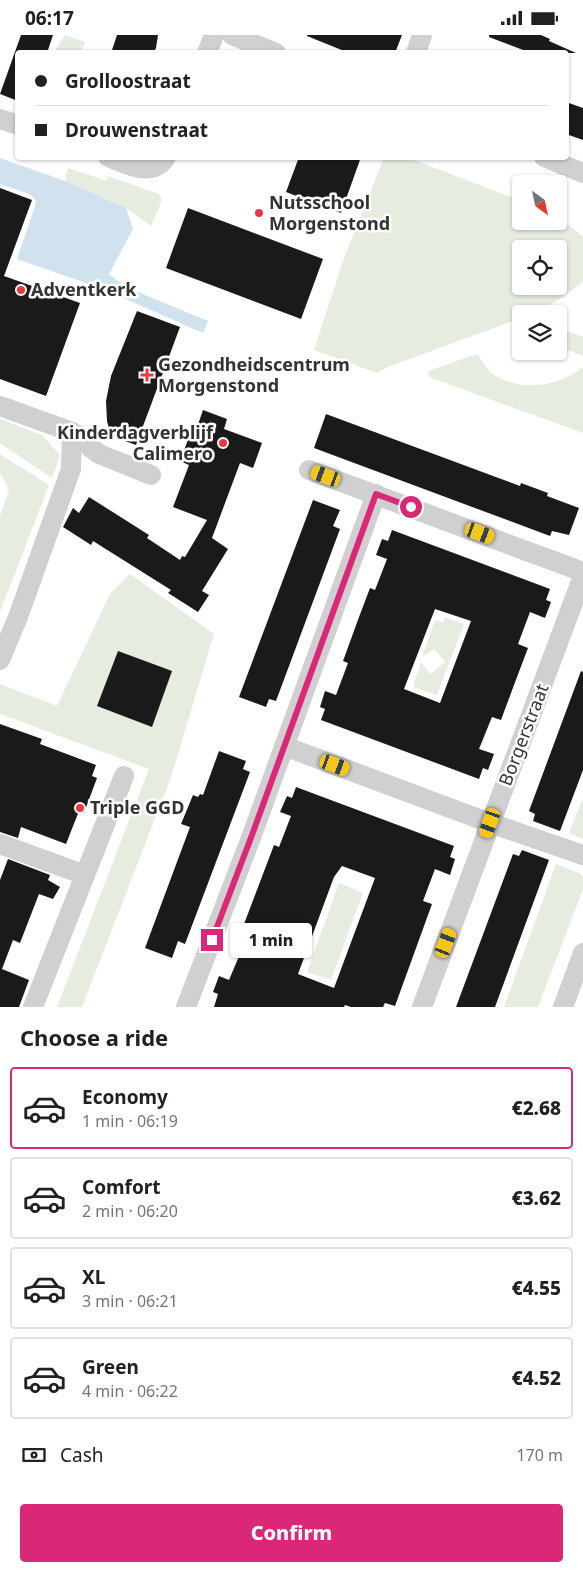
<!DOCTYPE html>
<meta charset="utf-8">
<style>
:root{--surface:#fff;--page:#f2f2f2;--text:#202124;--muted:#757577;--line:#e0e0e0;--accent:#db2777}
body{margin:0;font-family:"Noto Sans",sans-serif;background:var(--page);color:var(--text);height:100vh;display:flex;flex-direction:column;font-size:19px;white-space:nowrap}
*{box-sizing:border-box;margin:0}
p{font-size:16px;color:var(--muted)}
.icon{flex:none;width:28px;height:28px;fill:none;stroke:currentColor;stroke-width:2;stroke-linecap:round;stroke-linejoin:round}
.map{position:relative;height:972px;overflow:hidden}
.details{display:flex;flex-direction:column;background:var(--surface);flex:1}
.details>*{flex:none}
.guide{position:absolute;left:15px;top:15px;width:554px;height:110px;border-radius:5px;box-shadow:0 1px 4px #0004;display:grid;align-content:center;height:110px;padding:0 20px;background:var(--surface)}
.needle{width:32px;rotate:147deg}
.fabs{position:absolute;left:512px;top:140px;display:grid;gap:10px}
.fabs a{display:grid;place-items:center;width:55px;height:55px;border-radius:5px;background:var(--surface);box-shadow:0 1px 4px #0004;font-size:25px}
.end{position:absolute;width:22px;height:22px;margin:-11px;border:6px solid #db2777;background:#fff;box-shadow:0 0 0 2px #fff}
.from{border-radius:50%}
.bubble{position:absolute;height:35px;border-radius:5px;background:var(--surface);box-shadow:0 1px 4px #0004;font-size:16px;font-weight:800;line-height:35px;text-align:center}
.car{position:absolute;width:15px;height:30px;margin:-15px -8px;border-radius:6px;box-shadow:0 0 4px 1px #0007;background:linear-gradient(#f5c518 24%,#345 0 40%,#f5c518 0 76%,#345 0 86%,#f5c518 0)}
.guide b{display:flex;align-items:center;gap:18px;height:48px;font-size:19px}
.guide b+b{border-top:1px solid var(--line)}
.guide i{width:12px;height:12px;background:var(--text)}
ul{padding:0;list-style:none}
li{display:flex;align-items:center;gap:15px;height:82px;margin:0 10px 8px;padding:0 10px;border:2px solid var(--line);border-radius:5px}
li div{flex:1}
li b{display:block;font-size:19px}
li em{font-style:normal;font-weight:800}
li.current{border-color:var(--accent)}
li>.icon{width:45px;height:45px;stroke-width:1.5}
h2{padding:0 20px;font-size:22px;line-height:60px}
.pay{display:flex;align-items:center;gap:12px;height:55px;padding:0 20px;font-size:19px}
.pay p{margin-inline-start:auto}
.primary-button{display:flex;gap:10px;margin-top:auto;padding:10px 20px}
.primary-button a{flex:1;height:58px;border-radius:5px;background:var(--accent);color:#fff;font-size:20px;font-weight:800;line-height:58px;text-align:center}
.status{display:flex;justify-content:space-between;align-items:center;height:35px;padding:0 25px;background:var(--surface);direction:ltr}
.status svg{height:14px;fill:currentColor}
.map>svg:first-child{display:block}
.green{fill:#e6ecdf;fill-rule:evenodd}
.water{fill:#cfe2ee}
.building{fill:#1a1a1a;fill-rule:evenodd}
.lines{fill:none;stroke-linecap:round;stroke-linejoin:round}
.minor{stroke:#d0d0d0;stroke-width:20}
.route{stroke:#db2777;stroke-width:6}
.poi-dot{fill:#e63946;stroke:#fff;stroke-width:2}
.labels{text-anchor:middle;stroke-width:5;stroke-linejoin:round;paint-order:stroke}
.poi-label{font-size:18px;font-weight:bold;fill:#333;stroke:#fff;text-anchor:start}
.street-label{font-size:18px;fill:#333;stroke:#fff}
</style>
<div class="status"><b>06:17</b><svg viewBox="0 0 49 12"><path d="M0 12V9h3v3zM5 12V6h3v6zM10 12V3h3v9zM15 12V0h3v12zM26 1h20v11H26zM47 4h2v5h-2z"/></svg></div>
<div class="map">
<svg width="583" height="972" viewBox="0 0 583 972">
<rect width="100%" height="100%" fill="#fff"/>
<g class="green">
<polygon points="65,0 85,7 81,17 54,17"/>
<path d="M384 123H409L521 166V186H559V182L583 202V247C566 259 543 279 521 279V283L518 284 388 332 377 338 314 315 343 226ZM521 214H559V251H521Z"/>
<polygon points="68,133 107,146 108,141 159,159 162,165 151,191 126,173 65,146"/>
<polygon points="559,293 583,302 583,321 559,312"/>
<path d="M477 319C482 325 487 336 494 340 523 357 558 352 583 332V398L429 342 428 336Z"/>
<polygon points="0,384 42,400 60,420 52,443 0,408"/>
<polygon points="0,419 49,450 0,577 0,481 9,455 0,438"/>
<polygon points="130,539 214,599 171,742 82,972 57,972 149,734 0,679 0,649 57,671 110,559"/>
<polygon points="445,582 464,589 437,660 413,652 421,627 430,639 445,627 434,614 422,622 435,585 443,587"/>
<polygon points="583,763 583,804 569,798"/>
<polygon points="556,829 581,839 583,842 583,854 538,972 504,972"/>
<polygon points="339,848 363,858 331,945 307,937"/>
</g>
<polygon class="water" points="0,123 65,146 126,173 133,194 109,239 126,252 208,286 203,298 103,254 17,224 36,168 35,164 29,159 0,149"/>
<g class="building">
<polygon points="21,0 53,0 47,18 18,18 18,66 0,59"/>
<polygon points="117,0 158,0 156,13 153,18 111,18"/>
<polygon points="307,0 402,0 395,18 349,18 307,1"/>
<polygon points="489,0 541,0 550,4 549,6 576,18 531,18 489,2"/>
<polygon points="566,67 583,73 583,105 566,99"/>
<polygon points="299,122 361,122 341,178 286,157"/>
<polygon points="0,153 32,165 4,241 80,268 46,361 0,344"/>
<polygon points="188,173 323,224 301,284 166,233"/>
<polygon points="137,276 180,292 136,410 111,401 107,386 106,366 111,341"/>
<polygon points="203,375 227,384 224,394 262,408 253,433 240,428 212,503 228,514 202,556 209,560 198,577 168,558 171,555 93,506 91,510 63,492 73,473 79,478 89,462 149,500 147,503 180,525 182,521 185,522 207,485 173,472 189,430 180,426 189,402 193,404"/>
<polygon points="326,379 520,451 521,448 548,458 547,461 579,473 569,500 552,496 550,501 314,413"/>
<polygon points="313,465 340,475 333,491 340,494 276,666 269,664 266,672 239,662"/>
<path d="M392 495 550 554 546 565 551 567 545 583 530 577 518 609 528 613 514 650 501 685 492 682 479 714 494 719 488 735 483 733 479 744 321 685 325 674 320 672 325 656 336 660 348 628 343 626 359 582 370 553 375 555 387 524 376 520 382 504 388 506ZM435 574 471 586 440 668 404 654Z"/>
<polygon points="118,616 172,636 152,692 97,671"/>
<polygon points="581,636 583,637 583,735 560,796 533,786 535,779 529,776"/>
<polygon points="0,689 42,704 40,709 96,730 92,741 97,743 84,778 79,776 66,809 21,792 18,803 0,797"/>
<polygon points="219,716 246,726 243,734 250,737 185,909 178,906 172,923 145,913 190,792 181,789 193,760 198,762 200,759 203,760"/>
<path d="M296 752 454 811 450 822 455 824 450 840 435 834 423 866 432 869 395 971 385 968 383 972H351L345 970 344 972H214L218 959 213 957 219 941 229 945 242 914 236 912 241 897 274 810 279 812 291 781 280 777 287 761 292 763ZM342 831 375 843 334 953 298 939 334 842Z"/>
<polygon points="522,815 549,825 495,972 456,972 513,819 519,821"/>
<polygon points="8,824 50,840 48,845 60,852 53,864 39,859 20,908 13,905 2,934 29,945 19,972 0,972 0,845"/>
</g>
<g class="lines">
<g class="minor">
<polyline points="232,0 276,18"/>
<polyline points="207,18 214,0"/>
<polyline points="416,18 422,0"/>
<polyline points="0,84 18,90"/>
<path d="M108 122C126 129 153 144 166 122"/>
<polyline points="544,122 583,138"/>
<polyline points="0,371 72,397 84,404 91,413 99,419 151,440"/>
<polyline points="309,435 583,537"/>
<polyline points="0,625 18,582 71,434 72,397"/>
<polyline points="284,711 490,788 583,820"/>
<polyline points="0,809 85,840"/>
<polyline points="33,972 124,741"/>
<polyline points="186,972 252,800 376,459"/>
<polyline points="422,972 583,541"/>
<polyline points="563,972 583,918"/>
</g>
</g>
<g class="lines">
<polyline class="route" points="212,905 252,800 376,459 411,472"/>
</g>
<g class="poi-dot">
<circle cx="259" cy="178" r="5"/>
<circle cx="21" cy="255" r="5"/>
<path d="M144.5 332.5h5v5h5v5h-5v5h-5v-5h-5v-5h5z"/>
<circle cx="223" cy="408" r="5"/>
<circle cx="80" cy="773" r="5"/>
</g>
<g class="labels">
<g class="poi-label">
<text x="269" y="174">Nutsschool<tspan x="269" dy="21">Morgenstond</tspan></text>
<text x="31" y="261">Adventkerk</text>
<text x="158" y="336">Gezondheidscentrum<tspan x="158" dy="21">Morgenstond</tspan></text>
<text x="213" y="404" text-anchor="end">Kinderdagverblijf<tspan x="213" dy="21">Calimero</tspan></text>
<text x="90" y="779">Triple GGD</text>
</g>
<g class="street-label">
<text transform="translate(524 700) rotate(-69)" y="6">Borgerstraat</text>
</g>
</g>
</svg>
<div class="fabs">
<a><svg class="needle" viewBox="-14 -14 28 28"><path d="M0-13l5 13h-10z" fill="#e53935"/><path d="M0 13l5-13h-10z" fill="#757577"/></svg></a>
<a><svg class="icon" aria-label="locate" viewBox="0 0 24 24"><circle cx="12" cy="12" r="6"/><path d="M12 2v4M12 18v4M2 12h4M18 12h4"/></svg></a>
<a><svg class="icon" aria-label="layers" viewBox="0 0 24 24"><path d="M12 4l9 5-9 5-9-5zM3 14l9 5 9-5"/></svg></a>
</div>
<i class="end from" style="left:411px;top:472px"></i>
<i class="end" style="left:212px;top:905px"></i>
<div class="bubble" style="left:230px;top:888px;width:82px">1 min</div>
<i class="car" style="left:326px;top:441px;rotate:290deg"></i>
<i class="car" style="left:480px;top:498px;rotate:110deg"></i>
<i class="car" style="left:335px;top:730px;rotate:110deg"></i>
<i class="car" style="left:490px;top:788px;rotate:200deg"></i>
<i class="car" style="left:446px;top:908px;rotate:21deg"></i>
<div class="guide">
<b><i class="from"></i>Grolloostraat</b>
<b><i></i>Drouwenstraat</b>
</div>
</div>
<section class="details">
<h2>Choose a ride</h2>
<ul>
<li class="current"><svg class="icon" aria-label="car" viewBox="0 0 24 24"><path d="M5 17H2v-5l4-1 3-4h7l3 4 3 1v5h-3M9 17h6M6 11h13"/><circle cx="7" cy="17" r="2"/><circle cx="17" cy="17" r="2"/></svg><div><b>Economy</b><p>1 min · 06:19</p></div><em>€2.68</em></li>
<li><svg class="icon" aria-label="car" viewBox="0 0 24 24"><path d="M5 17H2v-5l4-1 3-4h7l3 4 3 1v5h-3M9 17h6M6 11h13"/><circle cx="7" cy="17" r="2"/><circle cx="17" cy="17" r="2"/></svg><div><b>Comfort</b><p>2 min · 06:20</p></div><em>€3.62</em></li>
<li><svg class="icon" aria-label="car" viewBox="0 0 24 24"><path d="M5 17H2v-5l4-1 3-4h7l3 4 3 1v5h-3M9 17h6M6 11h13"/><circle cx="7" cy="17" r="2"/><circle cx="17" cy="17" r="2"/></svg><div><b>XL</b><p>3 min · 06:21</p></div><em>€4.55</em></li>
<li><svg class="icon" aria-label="car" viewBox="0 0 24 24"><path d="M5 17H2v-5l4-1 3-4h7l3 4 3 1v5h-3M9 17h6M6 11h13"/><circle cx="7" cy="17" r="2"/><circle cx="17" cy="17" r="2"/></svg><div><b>Green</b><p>4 min · 06:22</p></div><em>€4.52</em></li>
</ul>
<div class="pay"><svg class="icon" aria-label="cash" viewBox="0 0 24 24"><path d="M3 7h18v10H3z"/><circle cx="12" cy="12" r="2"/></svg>Cash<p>170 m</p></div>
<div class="primary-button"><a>Confirm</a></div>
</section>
